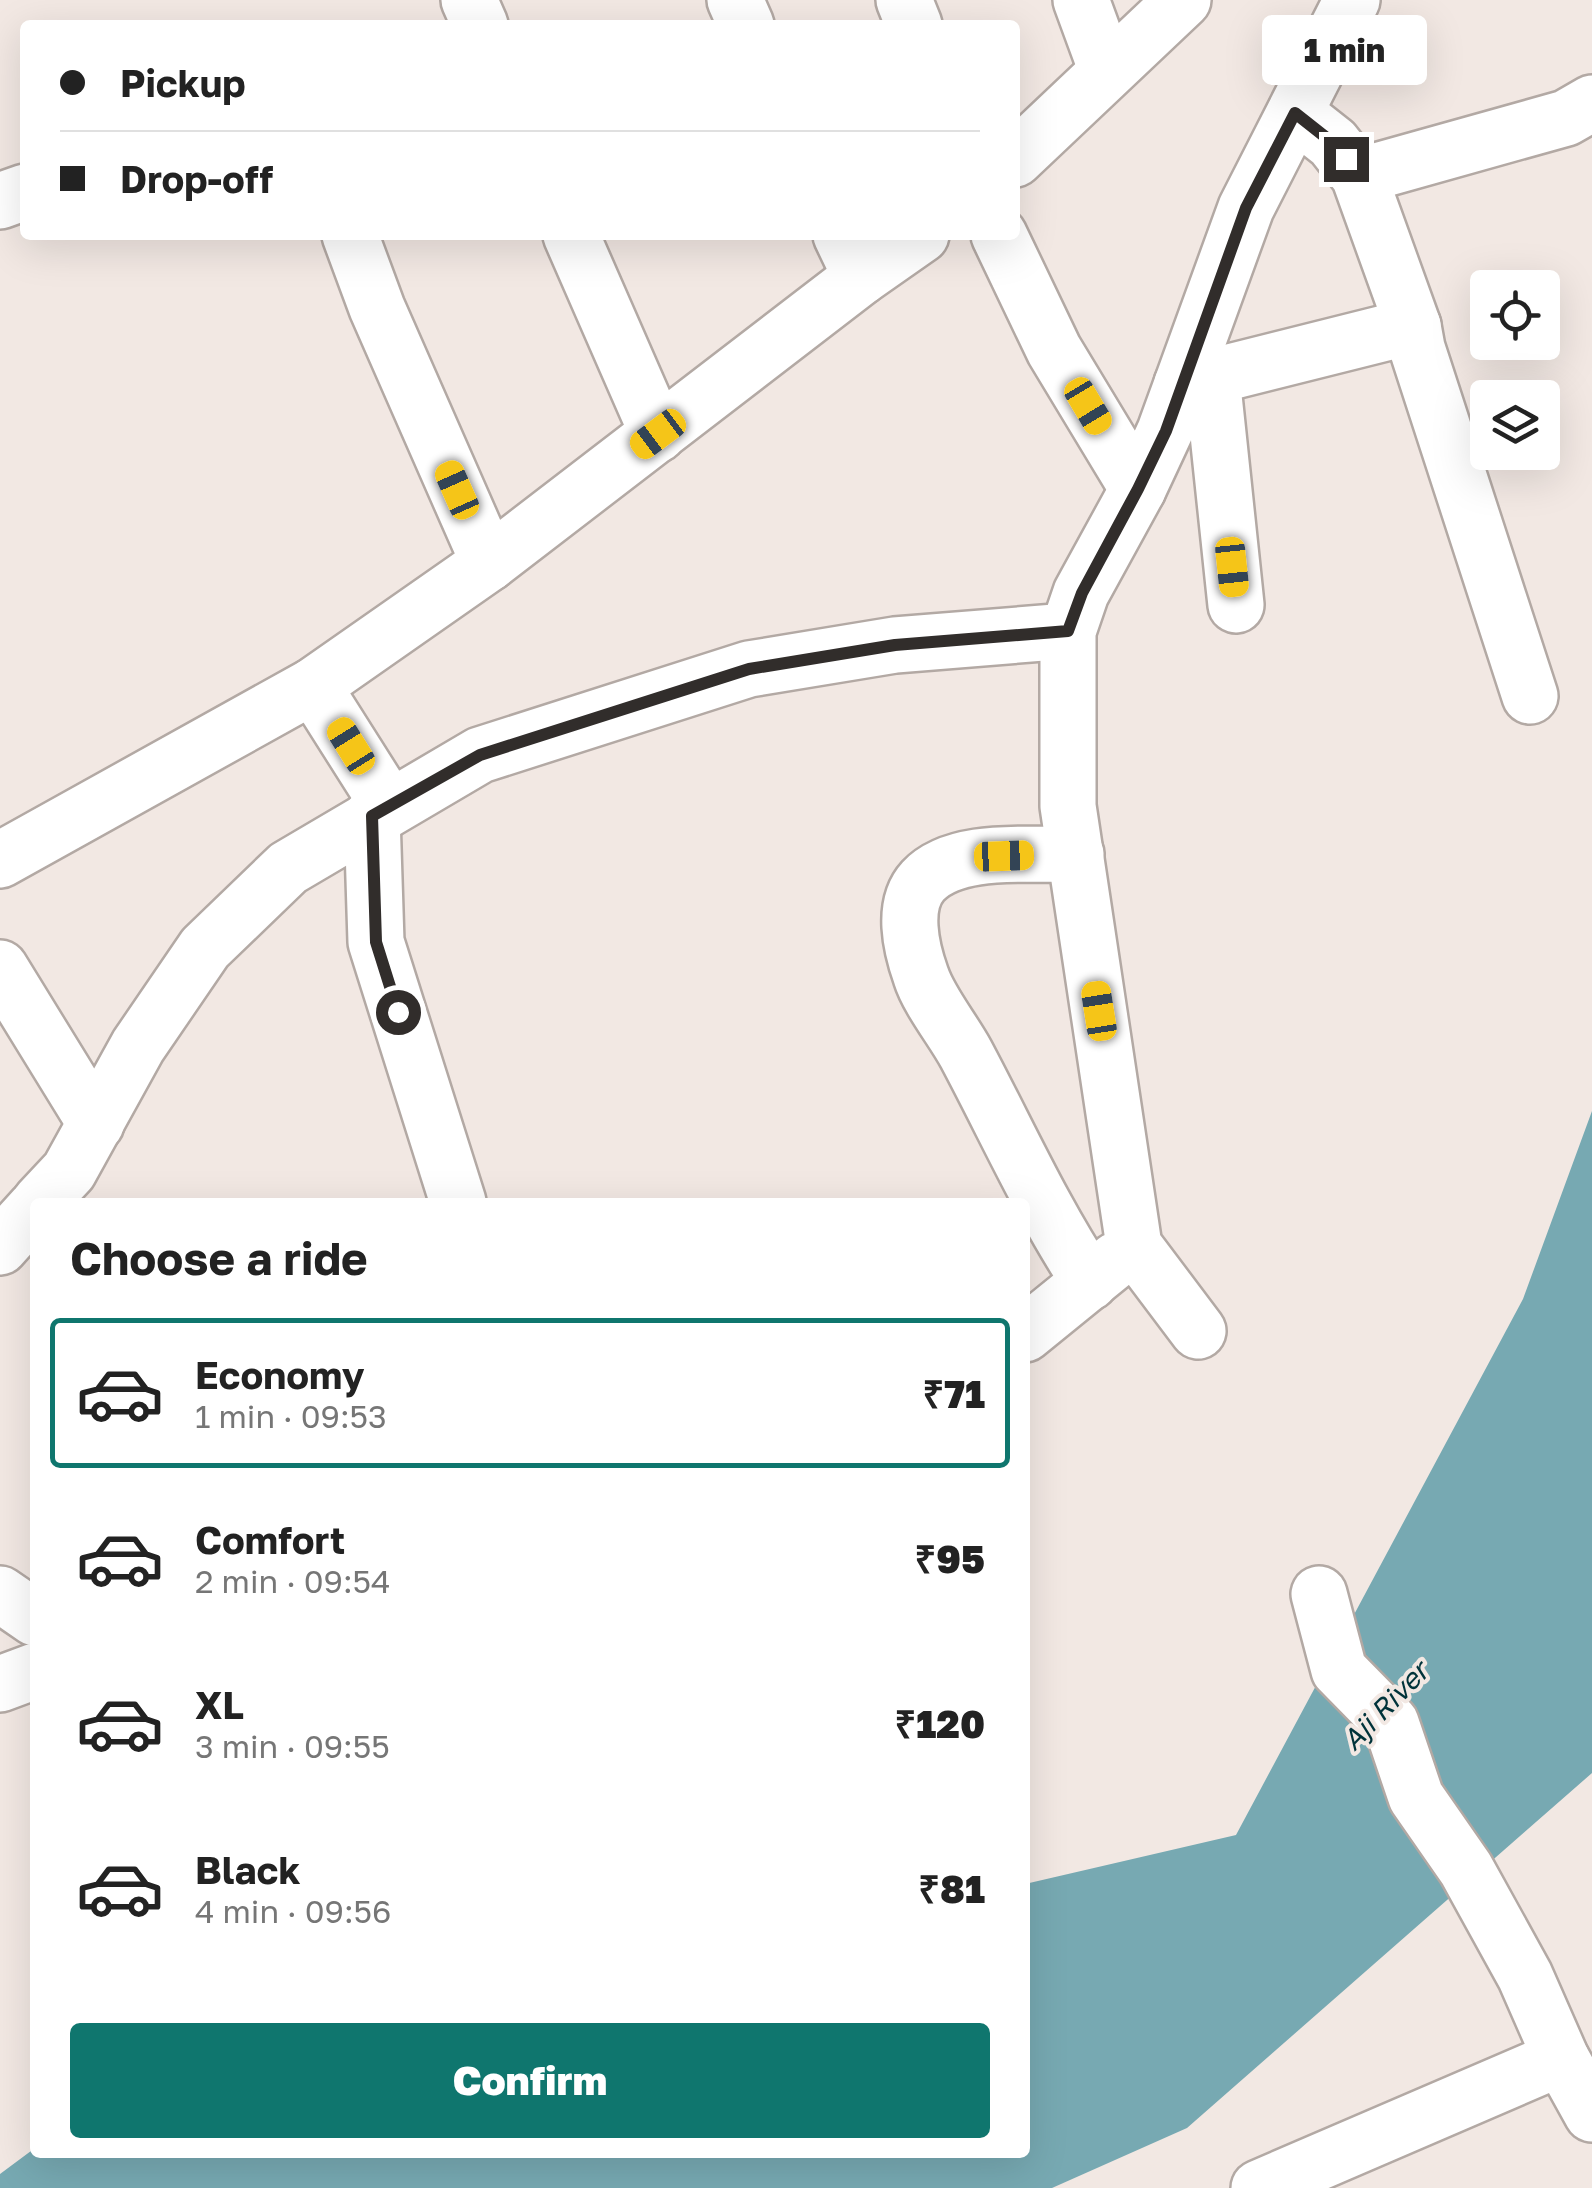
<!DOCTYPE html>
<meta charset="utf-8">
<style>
:root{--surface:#fff;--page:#f2f2f2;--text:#222;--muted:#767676;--line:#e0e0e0;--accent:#0f766e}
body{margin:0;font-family:"Golos Text",sans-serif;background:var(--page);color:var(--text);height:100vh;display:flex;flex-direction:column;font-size:38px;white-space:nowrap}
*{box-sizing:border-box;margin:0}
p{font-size:32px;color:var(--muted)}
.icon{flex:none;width:55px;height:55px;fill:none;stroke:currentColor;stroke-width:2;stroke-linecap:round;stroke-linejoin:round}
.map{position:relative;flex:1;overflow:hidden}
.side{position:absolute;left:30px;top:1198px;width:1000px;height:960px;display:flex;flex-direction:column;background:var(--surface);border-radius:10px;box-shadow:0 10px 40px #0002}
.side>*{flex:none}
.banner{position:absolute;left:20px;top:20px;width:1000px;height:220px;border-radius:10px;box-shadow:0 10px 40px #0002;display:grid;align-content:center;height:220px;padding:0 40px;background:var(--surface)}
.buttons{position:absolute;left:1470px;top:270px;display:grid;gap:20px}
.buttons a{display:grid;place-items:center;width:90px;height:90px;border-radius:10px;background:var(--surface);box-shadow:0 10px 40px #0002;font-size:50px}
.end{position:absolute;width:45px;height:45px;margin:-22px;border:12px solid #312d2b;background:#fff;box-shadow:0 0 0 5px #fff}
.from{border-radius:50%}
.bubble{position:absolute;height:70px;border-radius:10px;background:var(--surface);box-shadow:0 10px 40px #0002;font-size:32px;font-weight:800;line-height:70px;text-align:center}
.car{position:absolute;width:30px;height:60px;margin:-30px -15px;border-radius:12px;box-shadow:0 0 8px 2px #0007;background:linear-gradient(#f5c518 24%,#345 0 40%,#f5c518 0 76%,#345 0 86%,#f5c518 0)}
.banner b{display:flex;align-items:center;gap:35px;height:95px;font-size:38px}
.banner b+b{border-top:2px solid var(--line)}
.banner i{width:25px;height:25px;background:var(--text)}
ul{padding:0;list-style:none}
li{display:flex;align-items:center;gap:30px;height:150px;margin:0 20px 15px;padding:0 20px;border:5px solid transparent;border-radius:10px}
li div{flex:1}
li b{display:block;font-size:38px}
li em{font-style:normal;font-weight:800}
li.current{border-color:var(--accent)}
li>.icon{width:90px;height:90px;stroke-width:1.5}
h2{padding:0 40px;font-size:45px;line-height:120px}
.cta{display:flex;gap:20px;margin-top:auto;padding:20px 40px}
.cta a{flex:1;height:115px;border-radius:10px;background:var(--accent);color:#fff;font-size:40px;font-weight:800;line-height:115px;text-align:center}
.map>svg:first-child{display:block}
.water{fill:#77a9b2}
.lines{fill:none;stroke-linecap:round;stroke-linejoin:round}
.minor-casing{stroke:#b3a9a4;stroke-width:60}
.major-casing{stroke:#b3a9a4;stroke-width:60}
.minor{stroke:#fff;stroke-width:55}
.major{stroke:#fff;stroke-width:55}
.route{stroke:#312d2b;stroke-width:12}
.labels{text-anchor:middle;stroke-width:8;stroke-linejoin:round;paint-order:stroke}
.water-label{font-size:28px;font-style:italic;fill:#00333a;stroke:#f2e8e3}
</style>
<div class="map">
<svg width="1592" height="2188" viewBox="0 0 1592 2188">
<rect width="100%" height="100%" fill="#f2e8e3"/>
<polygon class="water" points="1592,1111 1592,1773 1187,2128 1052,2188 0,2188 0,2174 35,2148 35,2152 1025,2152 1025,1884 1236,1835 1523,1299"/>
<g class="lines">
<g class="minor-casing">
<g id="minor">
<polyline points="469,0 480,25"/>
<polyline points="735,0 746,25"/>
<polyline points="904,0 914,25"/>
<polyline points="1081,0 1107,71"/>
<polyline points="1295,113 1333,143 1359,176 1413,326 1417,348 1530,696"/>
<polyline points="1359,176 1566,118 1592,103"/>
<polyline points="0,201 25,192"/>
<polyline points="350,235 377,308 489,563"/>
<polyline points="571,235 658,434"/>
<polyline points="841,235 861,277"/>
<polyline points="999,235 1054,350 1138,489"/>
<polyline points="1212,377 1236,605"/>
<polyline points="1182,384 1413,326"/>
<polyline points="313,686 389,806"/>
<polyline points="372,816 376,942 458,1202"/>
<path d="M1076 854C1030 856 956 846 923 881 901 905 911 948 921 976 929 1001 953 1030 966 1054 1007 1131 1042 1210 1090 1282"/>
<polyline points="0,968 96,1124"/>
<polyline points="40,1202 69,1171 138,1046 205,948 288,868 480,755 749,669 895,645 1068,631"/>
<polyline points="0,1247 35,1208"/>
<polyline points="1198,1331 1134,1246 1068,806 1068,631 1081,593 1138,489 1165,431 1246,208 1352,0"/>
<polyline points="1025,1334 1116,1260"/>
<polyline points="0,1594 35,1618"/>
<polyline points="1319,1594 1339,1670 1391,1723 1416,1797 1466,1869 1525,1976 1561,2058 1592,2114"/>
<polyline points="0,1684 35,1671"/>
<polyline points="1259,2188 1561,2058"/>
</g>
</g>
<g class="major-casing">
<g id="major">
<polyline points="1015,159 1183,0"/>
<polyline points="0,860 313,686 489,563 861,277 921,235"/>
</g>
</g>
<use href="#minor" class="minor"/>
<use href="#major" class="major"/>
</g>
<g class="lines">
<polyline class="route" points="398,1012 376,942 372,816 480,755 749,669 895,645 1068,631 1082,593 1138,489 1166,431 1246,208 1295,113 1333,143 1346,159"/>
</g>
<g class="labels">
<g class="water-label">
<text transform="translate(1385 1706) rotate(-46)" y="10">Aji River</text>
</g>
</g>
</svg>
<div class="buttons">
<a><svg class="icon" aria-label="locate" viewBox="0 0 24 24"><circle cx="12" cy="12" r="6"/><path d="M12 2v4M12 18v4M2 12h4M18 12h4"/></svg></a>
<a><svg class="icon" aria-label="layers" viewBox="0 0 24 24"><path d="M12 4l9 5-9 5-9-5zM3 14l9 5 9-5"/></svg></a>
</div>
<i class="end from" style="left:398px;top:1012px"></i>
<i class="end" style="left:1346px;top:159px"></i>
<div class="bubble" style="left:1262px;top:15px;width:165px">1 min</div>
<i class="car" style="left:1088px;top:406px;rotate:149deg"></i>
<i class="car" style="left:658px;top:434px;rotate:233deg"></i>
<i class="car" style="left:457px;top:490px;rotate:336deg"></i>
<i class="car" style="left:1232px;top:567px;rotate:174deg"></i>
<i class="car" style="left:351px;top:746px;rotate:328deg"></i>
<i class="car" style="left:1004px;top:856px;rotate:88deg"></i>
<i class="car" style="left:1099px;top:1011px;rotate:351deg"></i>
<div class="banner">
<b><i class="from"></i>Pickup</b>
<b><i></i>Drop-off</b>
</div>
<section class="side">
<h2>Choose a ride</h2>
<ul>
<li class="current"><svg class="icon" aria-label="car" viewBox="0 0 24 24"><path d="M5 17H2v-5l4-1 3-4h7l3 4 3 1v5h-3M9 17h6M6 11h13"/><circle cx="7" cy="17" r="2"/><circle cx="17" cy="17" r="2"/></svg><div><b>Economy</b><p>1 min · 09:53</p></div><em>₹71</em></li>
<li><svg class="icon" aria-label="car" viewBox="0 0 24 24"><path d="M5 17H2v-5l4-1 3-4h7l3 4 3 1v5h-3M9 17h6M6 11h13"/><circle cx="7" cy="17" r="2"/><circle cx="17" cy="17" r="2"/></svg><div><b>Comfort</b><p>2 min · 09:54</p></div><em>₹95</em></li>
<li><svg class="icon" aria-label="car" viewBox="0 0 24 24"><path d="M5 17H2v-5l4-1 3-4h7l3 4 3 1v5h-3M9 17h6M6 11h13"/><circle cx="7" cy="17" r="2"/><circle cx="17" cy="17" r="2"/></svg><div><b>XL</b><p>3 min · 09:55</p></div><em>₹120</em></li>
<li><svg class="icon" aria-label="car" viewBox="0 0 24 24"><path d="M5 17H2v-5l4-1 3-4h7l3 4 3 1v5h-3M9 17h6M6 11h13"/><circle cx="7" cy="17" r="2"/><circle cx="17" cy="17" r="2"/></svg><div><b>Black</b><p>4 min · 09:56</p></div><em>₹81</em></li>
</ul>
<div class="cta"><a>Confirm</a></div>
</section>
</div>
